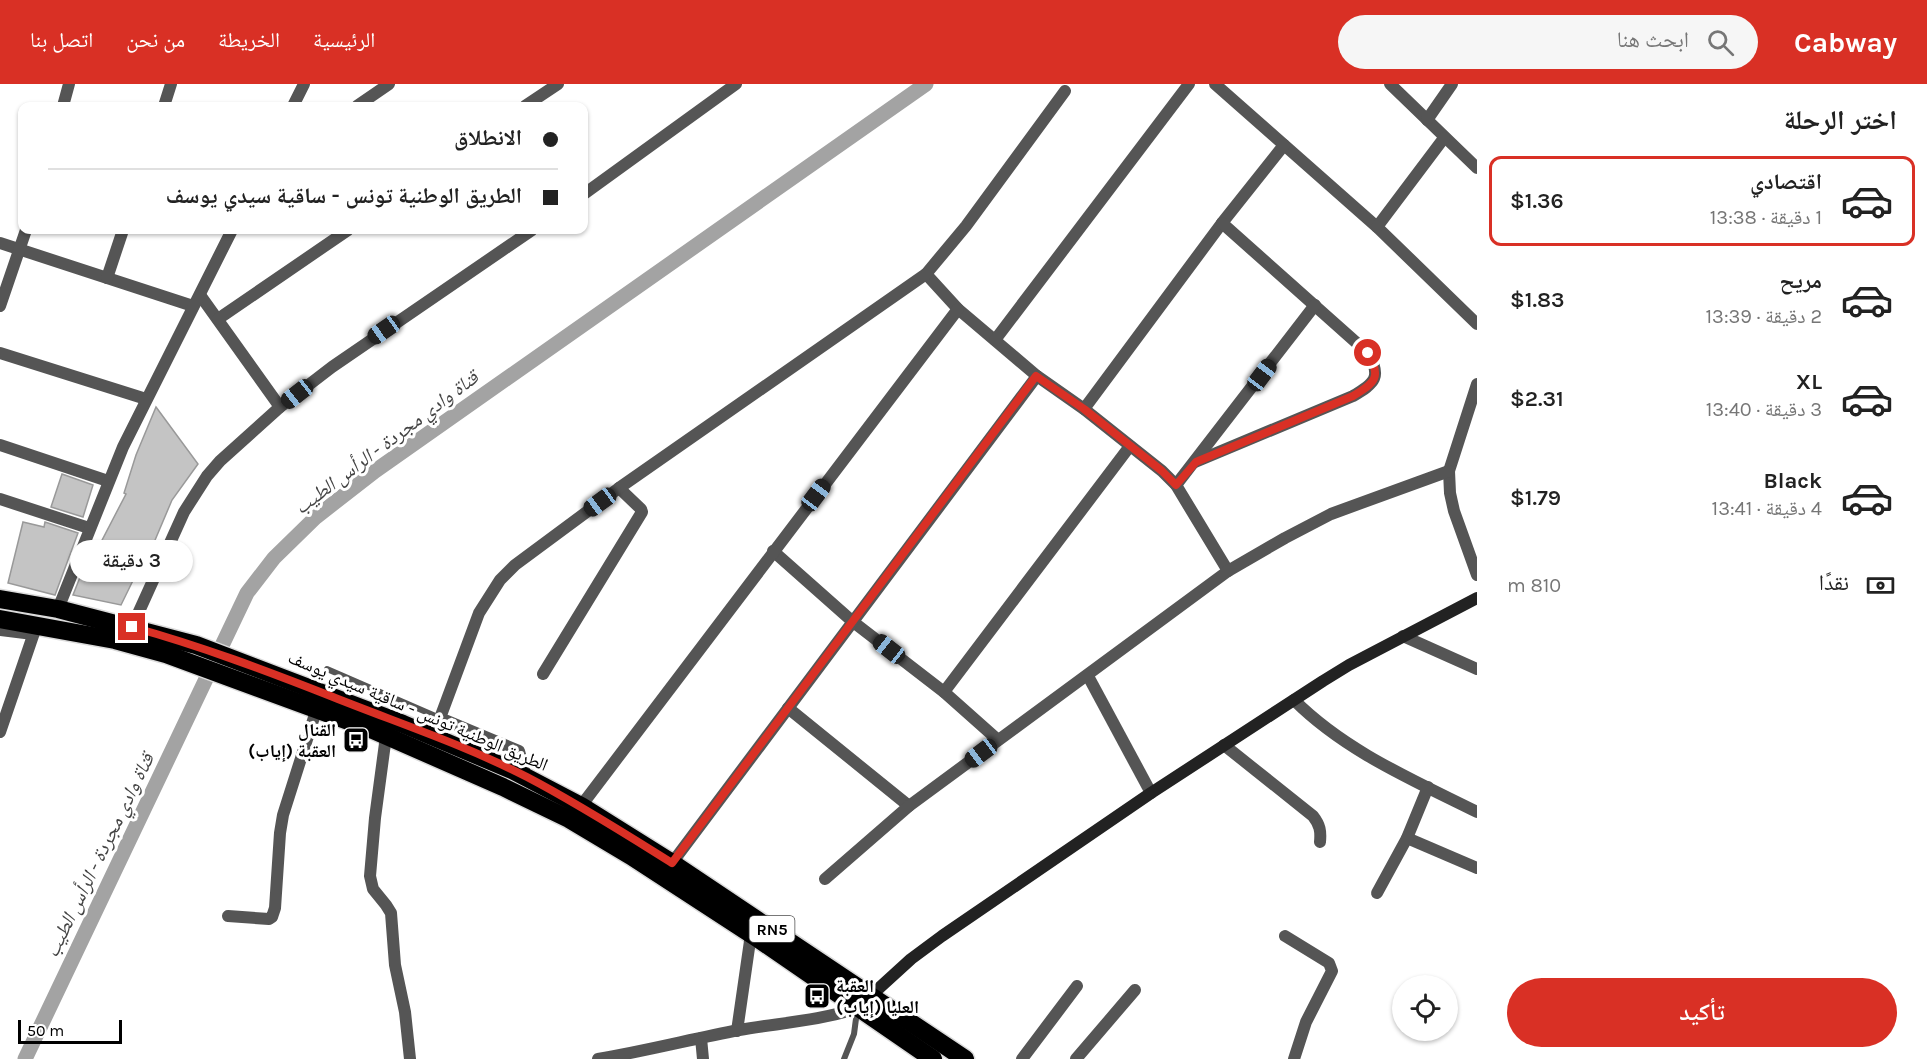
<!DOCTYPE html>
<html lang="ar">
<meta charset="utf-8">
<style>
:root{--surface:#fff;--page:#f6f6f6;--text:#222;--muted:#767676;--line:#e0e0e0;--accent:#d93025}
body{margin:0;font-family:Karla,"Noto Naskh Arabic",sans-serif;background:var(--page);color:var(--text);direction:rtl;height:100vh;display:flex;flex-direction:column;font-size:22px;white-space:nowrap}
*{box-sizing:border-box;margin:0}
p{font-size:20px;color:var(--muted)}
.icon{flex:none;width:33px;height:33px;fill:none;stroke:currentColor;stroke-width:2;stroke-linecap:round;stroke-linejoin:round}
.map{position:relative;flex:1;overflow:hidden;direction:ltr}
.drawer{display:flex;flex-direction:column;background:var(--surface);width:450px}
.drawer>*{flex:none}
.banner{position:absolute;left:18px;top:18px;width:570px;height:132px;border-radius:12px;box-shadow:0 2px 4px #0004;direction:rtl;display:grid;align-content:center;height:132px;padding:0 30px;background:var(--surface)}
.tools{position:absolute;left:1392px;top:891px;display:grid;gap:12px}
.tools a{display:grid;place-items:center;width:66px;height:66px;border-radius:50%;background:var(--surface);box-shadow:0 2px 4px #0004;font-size:30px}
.scale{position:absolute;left:18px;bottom:15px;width:104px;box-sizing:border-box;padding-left:6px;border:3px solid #000;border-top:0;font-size:16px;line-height:21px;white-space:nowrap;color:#000;-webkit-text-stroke:4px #fff;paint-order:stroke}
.end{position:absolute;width:27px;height:27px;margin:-14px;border:8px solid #d93025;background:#fff;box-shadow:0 0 0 3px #fff}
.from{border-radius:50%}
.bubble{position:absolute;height:42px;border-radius:21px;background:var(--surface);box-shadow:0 2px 4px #0004;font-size:20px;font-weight:600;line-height:42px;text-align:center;direction:rtl}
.car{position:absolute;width:18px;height:36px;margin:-18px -9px;border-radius:8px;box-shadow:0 0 4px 2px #0007;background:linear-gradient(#222 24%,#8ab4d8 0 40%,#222 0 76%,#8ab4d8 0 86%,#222 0)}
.banner b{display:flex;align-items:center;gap:21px;height:57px;font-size:22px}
.banner b+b{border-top:2px solid var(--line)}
.banner i{width:15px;height:15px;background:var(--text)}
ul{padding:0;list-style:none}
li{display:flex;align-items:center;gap:18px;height:90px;margin:0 12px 9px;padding:0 18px;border:3px solid transparent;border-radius:12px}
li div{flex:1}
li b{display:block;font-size:22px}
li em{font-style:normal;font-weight:600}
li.active{border-color:var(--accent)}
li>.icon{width:54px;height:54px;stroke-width:1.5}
h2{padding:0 30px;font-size:27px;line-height:72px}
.pay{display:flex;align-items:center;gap:15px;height:66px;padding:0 30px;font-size:22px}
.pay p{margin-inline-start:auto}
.action{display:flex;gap:12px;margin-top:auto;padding:12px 30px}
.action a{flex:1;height:69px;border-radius:36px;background:var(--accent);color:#fff;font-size:24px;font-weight:600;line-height:69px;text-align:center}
header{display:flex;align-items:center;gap:36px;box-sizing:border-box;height:84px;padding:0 30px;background:var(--accent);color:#fff}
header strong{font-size:28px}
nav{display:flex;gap:33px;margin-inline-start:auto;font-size:21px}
.search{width:420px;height:54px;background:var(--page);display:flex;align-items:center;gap:15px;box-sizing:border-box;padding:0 21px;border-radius:33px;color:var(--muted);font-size:22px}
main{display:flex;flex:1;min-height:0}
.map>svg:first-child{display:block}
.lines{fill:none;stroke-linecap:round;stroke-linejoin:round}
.canal{stroke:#a3a3a3;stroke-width:15}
.building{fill:#c4c4c4;stroke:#999;stroke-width:1.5}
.highway-casing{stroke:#dbdbdb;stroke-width:21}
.lane{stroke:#555;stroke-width:6}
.street{stroke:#555;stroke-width:12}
.secondary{stroke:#222;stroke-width:12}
.highway{stroke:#000;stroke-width:18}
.route{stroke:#d93025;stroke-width:8}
.labels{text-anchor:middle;stroke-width:6;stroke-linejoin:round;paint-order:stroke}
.shield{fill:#fff;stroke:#4c4c4c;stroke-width:1.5}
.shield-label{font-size:16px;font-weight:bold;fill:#000}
.street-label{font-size:18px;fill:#000;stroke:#fff}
.poi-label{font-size:18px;font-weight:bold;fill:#000;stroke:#fff;text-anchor:end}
.water-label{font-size:20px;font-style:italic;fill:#444;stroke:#fff}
</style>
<header>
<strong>Cabway</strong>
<div class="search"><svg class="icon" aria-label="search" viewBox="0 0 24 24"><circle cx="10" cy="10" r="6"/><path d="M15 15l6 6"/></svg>ابحث هنا</div>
<nav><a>الرئيسية</a><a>الخريطة</a><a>من نحن</a><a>اتصل بنا</a></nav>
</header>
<main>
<section class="drawer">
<h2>اختر الرحلة</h2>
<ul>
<li class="active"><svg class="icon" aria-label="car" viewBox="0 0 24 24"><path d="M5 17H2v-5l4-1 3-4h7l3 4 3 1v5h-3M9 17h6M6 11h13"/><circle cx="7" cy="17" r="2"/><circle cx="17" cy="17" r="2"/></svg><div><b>اقتصادي</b><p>1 دقيقة · 13:38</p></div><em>$1.36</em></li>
<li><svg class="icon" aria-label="car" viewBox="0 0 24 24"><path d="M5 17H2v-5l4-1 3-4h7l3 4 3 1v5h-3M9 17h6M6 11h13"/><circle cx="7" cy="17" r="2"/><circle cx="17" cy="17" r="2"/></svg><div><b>مريح</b><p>2 دقيقة · 13:39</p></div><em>$1.83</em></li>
<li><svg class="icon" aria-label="car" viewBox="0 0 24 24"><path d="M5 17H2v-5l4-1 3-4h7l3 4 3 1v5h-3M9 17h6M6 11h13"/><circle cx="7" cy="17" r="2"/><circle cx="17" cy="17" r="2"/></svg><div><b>XL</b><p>3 دقيقة · 13:40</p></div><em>$2.31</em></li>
<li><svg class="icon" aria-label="car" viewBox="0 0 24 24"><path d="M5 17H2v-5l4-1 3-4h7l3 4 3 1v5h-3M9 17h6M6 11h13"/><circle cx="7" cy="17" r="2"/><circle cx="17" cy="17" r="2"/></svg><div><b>Black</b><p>4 دقيقة · 13:41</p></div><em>$1.79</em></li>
</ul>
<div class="pay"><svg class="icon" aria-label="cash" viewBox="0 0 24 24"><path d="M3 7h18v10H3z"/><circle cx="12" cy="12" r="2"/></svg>نقدًا<p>810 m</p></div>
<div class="action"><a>تأكيد</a></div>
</section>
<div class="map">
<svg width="1477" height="975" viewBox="0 0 1477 975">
<rect width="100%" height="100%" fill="#fff"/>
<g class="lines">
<polyline class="canal" points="25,975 247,509 274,474 316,433 375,387 926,0"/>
</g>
<g class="building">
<polygon points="156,323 198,380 172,416 147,475 144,474 121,521 73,511 94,458 100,460 126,410 124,409 136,371"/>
<polygon points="62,390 93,401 83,433 51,423"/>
<polygon points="23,438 44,443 45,438 78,449 55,511 8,499"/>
</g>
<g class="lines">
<g class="highway-casing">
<g id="highway">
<polyline points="0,515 58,525 196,561 403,640 514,687 581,722 672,779 965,975"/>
<polyline points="0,535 115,556 166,570 373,646 503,703 569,735 631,772 760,856 933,975"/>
</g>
</g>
<g class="lane">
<polyline points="327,585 440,634"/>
<polyline points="844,975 854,950 857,927"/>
</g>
<g class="street">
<polyline points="1215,0 1377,143 1477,240"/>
<polyline points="1390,0 1477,84"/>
<polyline points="63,22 69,0"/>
<polyline points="164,22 171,0"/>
<polyline points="293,22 304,0"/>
<polyline points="357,22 389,0"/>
<polyline points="525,22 558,0"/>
<polyline points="1427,36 1452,0"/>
<polyline points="584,110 736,0"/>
<polyline points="1377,143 1444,54"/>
<polyline points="0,159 193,222"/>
<polyline points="926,190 958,225 1037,292 1084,325 1162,387 1176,401 1228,487"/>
<polyline points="107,194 123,146"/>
<polyline points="200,211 280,323"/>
<polyline points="0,222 26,146"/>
<polyline points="218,235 348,146"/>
<polyline points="995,256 1189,0"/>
<polyline points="0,269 146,315"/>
<polyline points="1477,300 1449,387 1450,409 1454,427 1477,491"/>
<polyline points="1084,325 1222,139 1284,61"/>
<polyline points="0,361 108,397"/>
<path d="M1195 378 1353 312C1375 299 1382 293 1368 269L1222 139"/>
<polyline points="1176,401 1315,221"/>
<polyline points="0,415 89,444"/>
<polyline points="773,467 852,537 944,608 998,656"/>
<polyline points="58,525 123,363 232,146"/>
<polyline points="132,543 184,428 207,392 220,377 280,323 332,283 532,146"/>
<polyline points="0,546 33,550"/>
<polyline points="1403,552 1477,585"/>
<polyline points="543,590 642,428 641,425 619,404"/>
<polyline points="1088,592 1151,709"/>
<polyline points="944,608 1130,362"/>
<path d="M1294 616C1345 667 1413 696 1477 728"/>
<polyline points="788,624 909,722"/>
<polyline points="0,648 37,540"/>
<polyline points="386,652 375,734 370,792 373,805 386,821 391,829 395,881 405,928 410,975"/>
<path d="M1224 661 1313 732C1320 741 1321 747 1320 758"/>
<polyline points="526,693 519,667 440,634 479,529 500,496 515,481 619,404 926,190 966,142 1065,7"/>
<polyline points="581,722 958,225"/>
<polyline points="1407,754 1477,784"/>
<polyline points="672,779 1037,292"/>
<polyline points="825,795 909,722 1228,487 1285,454 1331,430 1449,387"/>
<polyline points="1377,809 1407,754 1428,703"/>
<polyline points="228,832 269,835 272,833 275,824 280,749 283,731 316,627"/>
<polyline points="1285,852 1329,879 1332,887 1306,938 1294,975"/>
<polyline points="737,947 751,850"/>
<polyline points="701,954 703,975"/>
<path d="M598 975C646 967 692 955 739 946 779 939 819 937 858 924"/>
<polyline points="1022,975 1077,902"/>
<polyline points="1076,975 1135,906"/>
</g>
<polyline class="secondary" points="866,916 911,875 942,852 1151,709 1323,597 1349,581 1477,514"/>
<use href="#highway" class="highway"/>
</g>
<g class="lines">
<path class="route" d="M132 543C201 562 267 587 333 613 398 639 465 661 527 693 577 719 624 749 672 779L1036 292 1084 325 1162 387 1176 401 1196 378 1353 312C1375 299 1382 293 1368 269"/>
</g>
<defs>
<g id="bus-square" transform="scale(1.35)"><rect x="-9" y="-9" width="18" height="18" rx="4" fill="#000" stroke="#fff"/><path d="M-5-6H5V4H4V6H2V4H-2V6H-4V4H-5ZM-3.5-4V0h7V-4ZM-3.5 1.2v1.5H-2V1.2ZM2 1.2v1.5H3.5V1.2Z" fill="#fff"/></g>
</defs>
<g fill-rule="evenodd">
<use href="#bus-square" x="356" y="656"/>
<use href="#bus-square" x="817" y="912"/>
</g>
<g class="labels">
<rect class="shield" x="749.5" y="832" width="45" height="26" rx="4.5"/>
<g class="shield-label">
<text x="772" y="851">RN5</text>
</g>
<g class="street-label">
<text transform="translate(418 627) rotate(23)" y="6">الطريق الوطنية تونس - ساقية سيدي يوسف</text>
</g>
<g class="poi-label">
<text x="336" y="652">القنال<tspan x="336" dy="21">العقبة (إياب)</tspan></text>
<text x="836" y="908" text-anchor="start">العقبة<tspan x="836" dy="21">العليا (إياب)</tspan></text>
</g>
<g class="water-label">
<text transform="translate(386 358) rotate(-37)" y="7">قناة وادي مجردة - الرأس الطيب</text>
<text transform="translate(99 771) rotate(-64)" y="7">قناة وادي مجردة - الرأس الطيب</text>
</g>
</g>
</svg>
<div class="tools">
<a><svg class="icon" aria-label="locate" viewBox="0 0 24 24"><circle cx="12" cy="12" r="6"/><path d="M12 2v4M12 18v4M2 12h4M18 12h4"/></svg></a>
</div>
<div class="scale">50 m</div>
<i class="end from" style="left:1368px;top:269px"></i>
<i class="end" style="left:132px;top:543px"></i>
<div class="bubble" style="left:70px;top:456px;width:123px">3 دقيقة</div>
<i class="car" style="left:384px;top:246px;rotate:235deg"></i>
<i class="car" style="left:1262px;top:291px;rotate:37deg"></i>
<i class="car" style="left:297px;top:310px;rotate:232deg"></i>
<i class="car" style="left:816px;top:411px;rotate:37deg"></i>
<i class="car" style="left:600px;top:418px;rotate:234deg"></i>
<i class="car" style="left:889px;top:565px;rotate:308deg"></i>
<i class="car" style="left:981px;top:669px;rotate:233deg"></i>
<div class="banner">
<b><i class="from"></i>الانطلاق</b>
<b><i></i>الطريق الوطنية تونس - ساقية سيدي يوسف</b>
</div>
</div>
</main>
